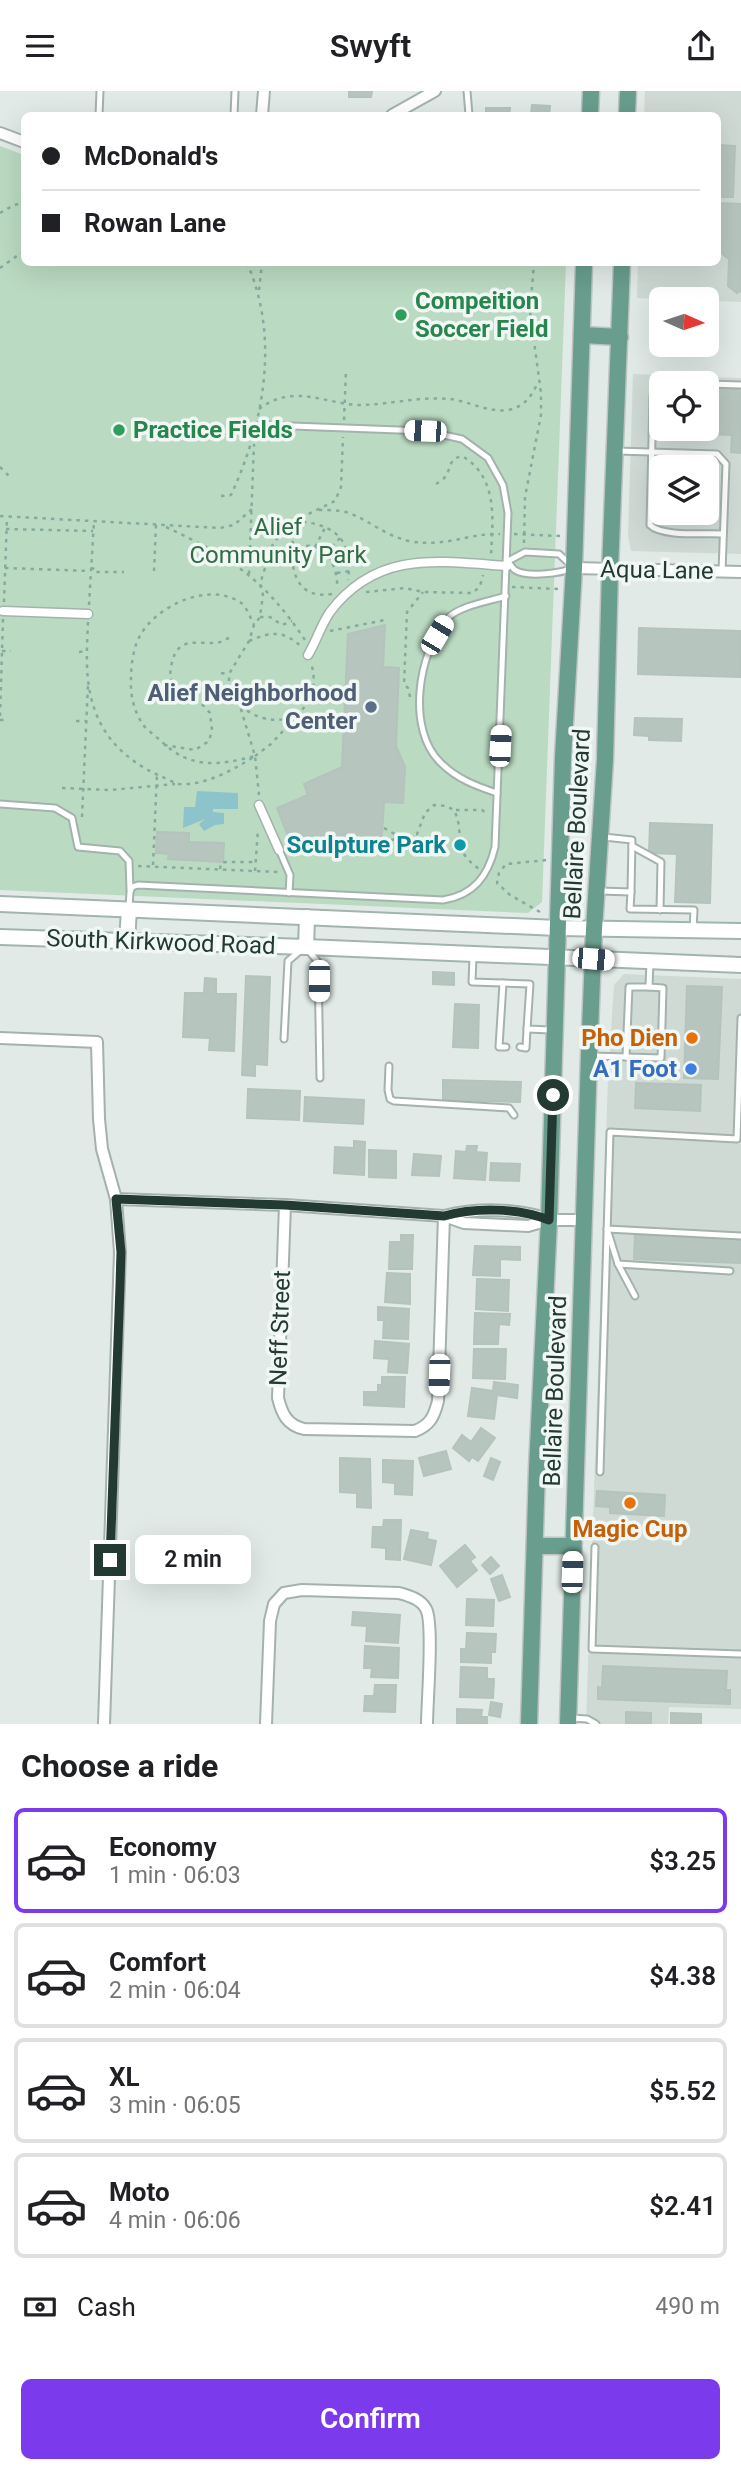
<!DOCTYPE html>
<meta charset="utf-8">
<style>
:root{--surface:#fff;--page:#f6f6f6;--text:#202124;--muted:#757577;--line:#e0e0e0;--accent:#7c3aed}
body{margin:0;font-family:Roboto,sans-serif;background:var(--page);color:var(--text);height:100vh;display:flex;flex-direction:column;font-size:26px;white-space:nowrap}
*{box-sizing:border-box;margin:0}
p{font-size:23px;color:var(--muted)}
.icon{flex:none;width:38px;height:38px;fill:none;stroke:currentColor;stroke-width:2;stroke-linecap:round;stroke-linejoin:round}
.map{position:relative;height:1633px;overflow:hidden}
.side{display:flex;flex-direction:column;background:var(--surface);flex:1}
.side>*{flex:none}
.hud{position:absolute;left:21px;top:21px;width:700px;height:154px;border-radius:10px;box-shadow:0 7px 28px #0002;display:grid;align-content:center;height:154px;padding:0 21px;background:var(--surface)}
.needle{width:46px;rotate:93deg}
.fabs{position:absolute;left:649px;top:196px;display:grid;gap:14px}
.fabs a{display:grid;place-items:center;width:70px;height:70px;border-radius:10px;background:var(--surface);box-shadow:0 7px 28px #0002;font-size:35px}
.end{position:absolute;width:32px;height:32px;margin:-16px;border:9px solid #233a33;background:#fff;box-shadow:0 0 0 4px #fff}
.from{border-radius:50%}
.bubble{position:absolute;height:49px;border-radius:10px;background:var(--surface);box-shadow:0 7px 28px #0002;font-size:23px;font-weight:600;line-height:49px;text-align:center}
.car{position:absolute;width:21px;height:42px;margin:-21px -10px;border-radius:9px;box-shadow:0 0 5px 2px #0007;background:linear-gradient(#fff 24%,#345 0 40%,#fff 0 76%,#345 0 86%,#fff 0)}
.hud b{display:flex;align-items:center;gap:24px;height:66px;font-size:26px}
.hud b+b{border-top:2px solid var(--line)}
.hud i{width:18px;height:18px;background:var(--text)}
ul{padding:0;list-style:none}
li{display:flex;align-items:center;gap:21px;height:105px;margin:0 14px 10px;padding:0 7px;border:4px solid var(--line);border-radius:10px}
li div{flex:1}
li b{display:block;font-size:26px}
li em{font-style:normal;font-weight:600}
li.on{border-color:var(--accent)}
li>.icon{width:63px;height:63px;stroke-width:1.5}
h2{padding:0 21px;font-size:32px;line-height:84px}
.pay{display:flex;align-items:center;gap:18px;height:77px;padding:0 21px;font-size:26px}
.pay p{margin-inline-start:auto}
.primary-button{display:flex;gap:14px;margin-top:auto;padding:14px 21px}
.primary-button a{flex:1;height:80px;border-radius:10px;background:var(--accent);color:#fff;font-size:28px;font-weight:600;line-height:80px;text-align:center}
header{display:flex;justify-content:space-between;align-items:center;height:91px;padding:0 21px;background:var(--surface);font-size:32px;font-weight:600}
.map>svg:first-child{display:block}
.built{fill:#cfdad5;fill-rule:evenodd}
.green{fill:#bbdac2}
.water{fill:#8dc4cc}
.building{fill:#b7c5bf;stroke:#b4c3bc;stroke-width:2}
.lines{fill:none;stroke-linecap:round;stroke-linejoin:round}
.service-casing{stroke:#a4b2ad;stroke-width:9}
.pedestrian-casing{stroke:#a4b2ad;stroke-width:11}
.minor-casing{stroke:#a4b2ad;stroke-width:14}
.secondary-casing{stroke:#a1b5ad;stroke-width:18}
.primary-casing{stroke:#bdc4c2;stroke-width:19}
.path{stroke:#84ac9e;stroke-width:2.5;stroke-dasharray:3.5 5;stroke-linecap:butt}
.service{stroke:#fff;stroke-width:5}
.pedestrian{stroke:#fff;stroke-width:8}
.minor{stroke:#fff;stroke-width:10}
.secondary{stroke:#fff;stroke-width:14}
.primary{stroke:#699d8d;stroke-width:16}
.route{stroke:#233a33;stroke-width:9}
.leisure-dot{fill:#2e9e5b;stroke:#f1f7f4;stroke-width:2.5}
.service-dot{fill:#5c6f8a;stroke:#f1f7f4;stroke-width:2.5}
.culture-dot{fill:#0f9aa8;stroke:#f1f7f4;stroke-width:2.5}
.food-dot{fill:#e8710a;stroke:#f1f7f4;stroke-width:2.5}
.shop-dot{fill:#3f7fe0;stroke:#f1f7f4;stroke-width:2.5}
.labels{text-anchor:middle;stroke-width:7;stroke-linejoin:round;paint-order:stroke}
.leisure-label{font-size:24px;font-weight:bold;fill:#27864d;stroke:#f1f7f4;text-anchor:start}
.park-label{font-size:24px;fill:#306d45;stroke:#f1f7f4}
.street-label{font-size:24px;fill:#233a33;stroke:#f1f7f4}
.service-label{font-size:24px;font-weight:bold;fill:#4e5e75;stroke:#f1f7f4;text-anchor:end}
.culture-label{font-size:24px;font-weight:bold;fill:#0d838f;stroke:#f1f7f4;text-anchor:end}
.food-label{font-size:24px;font-weight:bold;fill:#c56008;stroke:#f1f7f4;text-anchor:end}
.shop-label{font-size:24px;font-weight:bold;fill:#366cbe;stroke:#f1f7f4;text-anchor:end}
</style>
<header><svg class="icon" aria-label="menu" viewBox="0 0 24 24"><path d="M4 6h16M4 12h16M4 18h16"/></svg>Swyft<svg class="icon" aria-label="share" viewBox="0 0 24 24"><path d="M12 15V3M7 8l5-5 5 5M5 13v7h14v-7"/></svg></header>
<div class="map">
<svg width="741" height="1633" viewBox="0 0 741 1633">
<rect width="100%" height="100%" fill="#e1eae6"/>
<g class="built">
<polygon points="645,0 741,0 741,211 637,207 638,172 718,172 718,24 644,24"/>
<path d="M633 283 741 287V463L631 460 628 445ZM662 292H707V338H662ZM662 376H707V422H662Z"/>
<polygon points="624,883 741,888 741,1618 669,1616 668,1633 586,1633 608,987 614,894"/>
</g>
<polygon class="green" points="0,55 24,64 24,172 566,172 542,811 528,822 0,799"/>
<polygon class="water" points="197,700 238,702 238,718 213,718 213,721 224,722 224,733 215,734 204,740 199,733 205,728 183,737 184,716 195,716"/>
<g class="building">
<polygon points="349,0 372,0 371,6 349,6"/>
<polygon points="532,14 550,15 549,24 531,24"/>
<polygon points="486,17 510,17 509,24 486,24"/>
<polygon points="718,54 735,55 733,106 718,106"/>
<polygon points="718,112 741,113 741,201 737,200 737,202 728,195 729,168 721,162 718,156"/>
<polygon points="707,296 741,298 741,362 731,361 732,344 674,342 674,338 707,338"/>
<polygon points="385,534 383,576 399,577 396,655 405,676 403,712 384,711 381,758 338,757 318,765 311,750 301,753 297,744 289,748 277,717 308,704 304,693 342,676 348,543"/>
<polygon points="639,537 741,540 740,586 638,583"/>
<polygon points="635,627 682,628 681,650 649,649 649,645 634,644"/>
<polygon points="650,732 712,734 710,812 675,811 677,763 649,762"/>
<polygon points="157,741 189,742 189,751 224,752 223,771 168,768 169,763 156,762"/>
<polygon points="433,881 454,882 454,894 433,893"/>
<polygon points="246,885 270,886 267,974 255,973 255,985 242,984"/>
<polygon points="205,887 216,888 216,903 236,903 234,960 209,959 210,947 183,946 185,902 204,902"/>
<polygon points="687,895 722,896 718,988 684,987"/>
<polygon points="455,913 479,914 478,957 453,956"/>
<polygon points="443,989 521,991 520,1011 443,1009"/>
<polygon points="636,992 701,994 700,1020 635,1017"/>
<polygon points="248,998 300,1000 299,1029 247,1027"/>
<polygon points="305,1006 364,1009 363,1033 304,1030"/>
<polygon points="354,1050 365,1051 364,1084 334,1082 335,1056 354,1057"/>
<polygon points="467,1055 477,1055 476,1061 487,1062 485,1089 454,1087 456,1060 466,1061"/>
<polygon points="369,1059 396,1060 396,1087 369,1086"/>
<polygon points="414,1063 441,1065 439,1085 412,1084"/>
<polygon points="491,1072 520,1073 519,1090 490,1089"/>
<polygon points="401,1144 413,1144 412,1178 389,1178 390,1151 401,1151"/>
<polygon points="635,1144 741,1148 741,1172 634,1168"/>
<polygon points="475,1155 520,1156 520,1169 500,1168 500,1185 473,1184"/>
<polygon points="387,1182 410,1183 410,1213 385,1211"/>
<polygon points="477,1188 509,1189 508,1220 476,1218"/>
<polygon points="378,1216 409,1218 408,1248 383,1247 384,1229 378,1229"/>
<polygon points="475,1222 510,1223 509,1234 499,1233 498,1253 474,1253"/>
<polygon points="375,1250 409,1253 407,1282 388,1281 389,1268 374,1267"/>
<polygon points="474,1258 506,1258 505,1288 473,1287"/>
<polygon points="382,1286 405,1286 404,1316 364,1314 364,1301 378,1301 378,1294 382,1294"/>
<polygon points="494,1291 518,1294 517,1307 497,1304 494,1328 468,1325 472,1297 493,1300"/>
<polygon points="481,1337 495,1347 478,1370 472,1366 469,1370 453,1357 462,1344 471,1351"/>
<polygon points="446,1360 451,1378 424,1385 419,1367"/>
<polygon points="340,1367 370,1368 371,1417 357,1416 357,1402 340,1401"/>
<polygon points="491,1367 500,1371 493,1389 484,1385"/>
<polygon points="383,1369 413,1370 412,1404 395,1403 395,1392 383,1391"/>
<polygon points="597,1400 665,1404 664,1425 610,1422 610,1416 596,1415"/>
<polygon points="384,1429 401,1429 400,1469 386,1468 386,1457 372,1456 373,1436 383,1436"/>
<polygon points="411,1439 428,1442 427,1448 436,1450 431,1474 404,1468"/>
<polygon points="465,1454 475,1466 470,1470 477,1479 457,1496 440,1475"/>
<polygon points="491,1466 499,1475 490,1483 482,1474"/>
<polygon points="502,1484 510,1506 499,1510 491,1488"/>
<polygon points="467,1508 494,1509 493,1535 466,1534"/>
<polygon points="353,1521 400,1524 398,1552 366,1550 367,1535 352,1534"/>
<polygon points="467,1542 496,1543 495,1561 491,1561 491,1572 461,1571 461,1558 466,1558"/>
<polygon points="365,1555 399,1557 398,1587 371,1586 372,1577 364,1577"/>
<polygon points="603,1575 727,1580 726,1599 730,1599 730,1613 598,1608 598,1596 602,1597"/>
<polygon points="461,1576 487,1577 487,1588 494,1588 493,1607 460,1606"/>
<polygon points="375,1594 396,1594 395,1621 364,1620 365,1605 374,1605"/>
<polygon points="491,1611 502,1613 500,1626 489,1624"/>
<polygon points="457,1618 482,1619 481,1626 487,1626 487,1633 457,1633"/>
<polygon points="626,1621 651,1622 651,1633 626,1633"/>
<polygon points="671,1622 701,1623 701,1633 671,1633"/>
</g>
<g class="lines">
<g class="service-casing">
<g id="service">
<polyline points="467,0 469,24"/>
<polyline points="99,24 100,0"/>
<polyline points="234,24 235,0"/>
<polyline points="671,292 681,292"/>
<polyline points="707,293 741,294"/>
<path d="M662 294 655 299 653 305 650 434C662 446 705 442 722 443"/>
<polyline points="617,360 717,363 726,373 722,481"/>
<path d="M525 461 559 463 574 477C561 482 527 487 515 479 513 478 509 472 508 470Z"/>
<path d="M497 702C476 695 457 688 441 672 406 639 418 562 447 528 458 515 490 510 506 505"/>
<polyline points="0,713 55,717 72,727 78,756 120,760 129,770 130,799"/>
<polyline points="632,755 661,771 660,819"/>
<polyline points="281,763 290,784 289,802"/>
<polyline points="600,800 631,801 632,749 604,746"/>
<polyline points="631,801 630,818 694,819 693,838"/>
<path d="M129 816 130 801 132 796 138 794 443 809C474 804 488 785 495 756L508 422 503 394 488 367 462 348 425 340 266 334"/>
<polyline points="308,859 318,871 320,987"/>
<polyline points="473,866 472,891 530,893 527,938 551,939"/>
<polyline points="503,892 499,956 506,956"/>
<polyline points="284,948 288,870 301,859"/>
<polyline points="520,956 526,957 527,938"/>
<polyline points="592,965 661,967 663,897 649,896 650,871"/>
<polyline points="626,966 629,896 649,896"/>
<polyline points="389,975 388,999 390,1008 394,1010 509,1017 514,1024"/>
<polyline points="618,1173 730,1180"/>
<polyline points="635,1205 618,1173 607,1138 741,1145"/>
<polyline points="600,1381 610,1041 737,1048 741,927"/>
<polyline points="595,1456 592,1558 740,1563"/>
<polyline points="572,1627 587,1628 596,1633"/>
</g>
</g>
<g class="pedestrian-casing">
<g id="pedestrian">
<polyline points="3,520 88,523"/>
<path d="M308 564C316 551 321 534 330 521 377 459 438 470 507 475"/>
<polyline points="259,714 279,759"/>
</g>
</g>
<g class="minor-casing">
<g id="minor">
<polyline points="262,24 264,0"/>
<polyline points="392,24 435,0"/>
<polyline points="0,42 24,51"/>
<polyline points="574,477 741,481"/>
<polyline points="0,947 97,951 99,1028 102,1058 116,1108 120,1161 104,1633"/>
<polyline points="116,1108 285,1114 444,1125 464,1132 528,1135 549,1129 585,1129"/>
<path d="M285 1114 278 1307C282 1323 287 1334 304 1338L415 1340C430 1334 434 1326 438 1310L444 1125"/>
<path d="M444 1125C476 1117 517 1117 548 1128"/>
<path d="M266 1633 270 1530 274 1513 284 1502 302 1499 399 1502C409 1505 421 1508 426 1518 434 1532 427 1612 427 1633"/>
</g>
</g>
<g class="secondary-casing">
<g id="secondary">
<polyline points="0,813 558,837 741,840"/>
<polyline points="0,846 306,856 741,874"/>
<polyline points="127,850 129,819"/>
<polyline points="306,856 307,826"/>
</g>
</g>
<g class="primary-casing">
<g id="primary">
<polyline points="590,24 591,0"/>
<polyline points="627,24 628,0"/>
<polyline points="582,244 620,246"/>
<polyline points="535,1455 572,1455"/>
<polyline points="529,1633 537,1377 549,1129 563,666 574,477 584,172"/>
<polyline points="568,1633 589,965 594,838 605,669 610,479 622,172"/>
</g>
</g>
<g class="path">
<polyline points="0,122 14,114 24,112"/>
<polyline points="0,177 21,162"/>
<polyline points="259,199 262,172"/>
<path d="M259 318C270 310 280 306 294 305 315 304 336 313 358 314 389 314 418 305 450 308 468 310 489 322 508 319 524 316 532 305 538 291"/>
<polyline points="344,329 346,279"/>
<polyline points="0,376 11,387"/>
<path d="M436 393C439 391 443 389 445 386 452 376 448 368 462 365 498 386 493 428 491 463"/>
<path d="M221 405 231 404C264 333 280 246 247 172"/>
<path d="M319 419C327 419 337 419 346 421 368 428 383 444 409 450 445 457 468 442 500 443"/>
<polyline points="0,425 220,437 234,434 252,418"/>
<path d="M166 436C232 467 264 488 305 549"/>
<polyline points="6,438 93,440"/>
<polyline points="514,443 560,445"/>
<polyline points="524,452 525,406 541,324 541,302 530,221 534,172"/>
<polyline points="315,456 326,435"/>
<path d="M291 462C317 441 339 470 337 497"/>
<polyline points="326,462 340,447"/>
<polyline points="333,471 348,462"/>
<polyline points="5,477 89,480"/>
<polyline points="91,477 95,478 95,481 124,481"/>
<polyline points="154,480 156,434"/>
<polyline points="337,482 350,480"/>
<polyline points="249,483 254,353"/>
<polyline points="512,496 558,498"/>
<polyline points="366,501 405,497 423,501 473,502 480,495 483,484"/>
<path d="M332 503C291 510 288 468 295 438L305 431C340 436 353 454 348 489"/>
<polyline points="4,511 7,427"/>
<polyline points="89,514 94,430"/>
<polyline points="260,526 270,526 282,534 292,530"/>
<path d="M88 531C87 556 85 582 91 606 100 645 125 669 160 685 166 687 173 692 179 693 205 695 235 678 255 665 218 675 189 678 160 649 155 645 149 640 144 635 135 623 130 605 131 589 131 574 133 556 141 543 158 514 209 491 240 511 247 516 250 526 254 534"/>
<polyline points="330,540 385,529"/>
<path d="M249 550C273 540 283 539 303 557"/>
<polyline points="2,560 11,560"/>
<polyline points="79,561 87,560"/>
<polyline points="221,582 229,583"/>
<polyline points="410,606 408,597 404,593 407,521 423,501"/>
<path d="M240 615C246 619 253 624 260 626 298 639 322 606 311 572"/>
<polyline points="0,625 3,528"/>
<polyline points="0,629 8,629"/>
<polyline points="76,630 86,630"/>
<path d="M164 654 195 659 209 650 212 639 210 622C207 619 203 613 198 611 192 607 184 608 178 602 172 595 169 585 171 576 178 532 215 566 232 543"/>
<polyline points="255,665 271,653 298,624"/>
<polyline points="62,697 110,699 175,693"/>
<polyline points="259,704 255,665 240,615 229,593 229,583 249,550 254,534 260,526 263,504 260,493 272,455 281,442 298,428 335,410 341,396 343,346"/>
<polyline points="456,719 482,719 486,722"/>
<polyline points="82,726 88,593"/>
<polyline points="384,737 398,745"/>
<path d="M383 751 417 743 425 722 434 714 446 715 454 719C467 746 448 755 479 778"/>
<polyline points="153,774 157,683"/>
<polyline points="138,775 278,781"/>
<polyline points="220,778 221,772 225,771 255,771"/>
<polyline points="255,780 258,738"/>
<polyline points="540,821 510,804 497,792 499,782 506,773 547,769"/>
</g>
<use href="#service" class="service"/>
<use href="#pedestrian" class="pedestrian"/>
<use href="#minor" class="minor"/>
<use href="#secondary" class="secondary"/>
<use href="#primary" class="primary"/>
</g>
<g class="lines">
<path class="route" d="M110 1469 120 1195 121 1161 116 1108 285 1114 444 1125C476 1116 518 1117 549 1129L553 1004"/>
</g>
<g class="leisure-dot">
<circle cx="401" cy="224" r="7"/>
<circle cx="119" cy="339" r="7"/>
</g>
<circle class="service-dot" cx="371" cy="616" r="7"/>
<circle class="culture-dot" cx="460" cy="754" r="7"/>
<g class="food-dot">
<circle cx="692" cy="947" r="7"/>
<circle cx="630" cy="1412" r="7"/>
</g>
<circle class="shop-dot" cx="691" cy="978" r="7"/>
<g class="labels">
<g class="leisure-label">
<text x="415" y="218">Compeition<tspan x="415" dy="28">Soccer Field</tspan></text>
<text x="133" y="347">Practice Fields</text>
</g>
<g class="park-label">
<text x="278" y="444">Alief<tspan x="278" dy="28">Community Park</tspan></text>
</g>
<g class="street-label">
<text transform="translate(657 479) rotate(1)" y="8">Aqua Lane</text>
<text transform="translate(577 733) rotate(-87)" y="8">Bellaire Boulevard</text>
<text transform="translate(161 851) rotate(2)" y="8">South Kirkwood Road</text>
<text transform="translate(280 1237) rotate(-88)" y="8">Neff Street</text>
<text transform="translate(555 1300) rotate(-88)" y="8">Bellaire Boulevard</text>
</g>
<g class="service-label">
<text x="357" y="610">Alief Neighborhood<tspan x="357" dy="28">Center</tspan></text>
</g>
<g class="culture-label">
<text x="446" y="762">Sculpture Park</text>
</g>
<g class="food-label">
<text x="678" y="955">Pho Dien</text>
<text x="630" y="1446" text-anchor="middle">Magic Cup</text>
</g>
<g class="shop-label">
<text x="677" y="986">A1 Foot</text>
</g>
</g>
</svg>
<div class="fabs">
<a><svg class="needle" viewBox="-14 -14 28 28"><path d="M0-13l5 13h-10z" fill="#e53935"/><path d="M0 13l5-13h-10z" fill="#757577"/></svg></a>
<a><svg class="icon" aria-label="locate" viewBox="0 0 24 24"><circle cx="12" cy="12" r="6"/><path d="M12 2v4M12 18v4M2 12h4M18 12h4"/></svg></a>
<a><svg class="icon" aria-label="layers" viewBox="0 0 24 24"><path d="M12 4l9 5-9 5-9-5zM3 14l9 5 9-5"/></svg></a>
</div>
<i class="end from" style="left:553px;top:1004px"></i>
<i class="end" style="left:110px;top:1469px"></i>
<div class="bubble" style="left:135px;top:1444px;width:116px">2 min</div>
<i class="car" style="left:425px;top:340px;rotate:272deg"></i>
<i class="car" style="left:437px;top:544px;rotate:31deg"></i>
<i class="car" style="left:500px;top:655px;rotate:3deg"></i>
<i class="car" style="left:593px;top:868px;rotate:95deg"></i>
<i class="car" style="left:319px;top:890px;rotate:180deg"></i>
<i class="car" style="left:439px;top:1284px;rotate:182deg"></i>
<i class="car" style="left:572px;top:1481px;rotate:2deg"></i>
<div class="hud">
<b><i class="from"></i>McDonald's</b>
<b><i></i>Rowan Lane</b>
</div>
</div>
<section class="side">
<h2>Choose a ride</h2>
<ul>
<li class="on"><svg class="icon" aria-label="car" viewBox="0 0 24 24"><path d="M5 17H2v-5l4-1 3-4h7l3 4 3 1v5h-3M9 17h6M6 11h13"/><circle cx="7" cy="17" r="2"/><circle cx="17" cy="17" r="2"/></svg><div><b>Economy</b><p>1 min · 06:03</p></div><em>$3.25</em></li>
<li><svg class="icon" aria-label="car" viewBox="0 0 24 24"><path d="M5 17H2v-5l4-1 3-4h7l3 4 3 1v5h-3M9 17h6M6 11h13"/><circle cx="7" cy="17" r="2"/><circle cx="17" cy="17" r="2"/></svg><div><b>Comfort</b><p>2 min · 06:04</p></div><em>$4.38</em></li>
<li><svg class="icon" aria-label="car" viewBox="0 0 24 24"><path d="M5 17H2v-5l4-1 3-4h7l3 4 3 1v5h-3M9 17h6M6 11h13"/><circle cx="7" cy="17" r="2"/><circle cx="17" cy="17" r="2"/></svg><div><b>XL</b><p>3 min · 06:05</p></div><em>$5.52</em></li>
<li><svg class="icon" aria-label="car" viewBox="0 0 24 24"><path d="M5 17H2v-5l4-1 3-4h7l3 4 3 1v5h-3M9 17h6M6 11h13"/><circle cx="7" cy="17" r="2"/><circle cx="17" cy="17" r="2"/></svg><div><b>Moto</b><p>4 min · 06:06</p></div><em>$2.41</em></li>
</ul>
<div class="pay"><svg class="icon" aria-label="cash" viewBox="0 0 24 24"><path d="M3 7h18v10H3z"/><circle cx="12" cy="12" r="2"/></svg>Cash<p>490 m</p></div>
<div class="primary-button"><a>Confirm</a></div>
</section>
